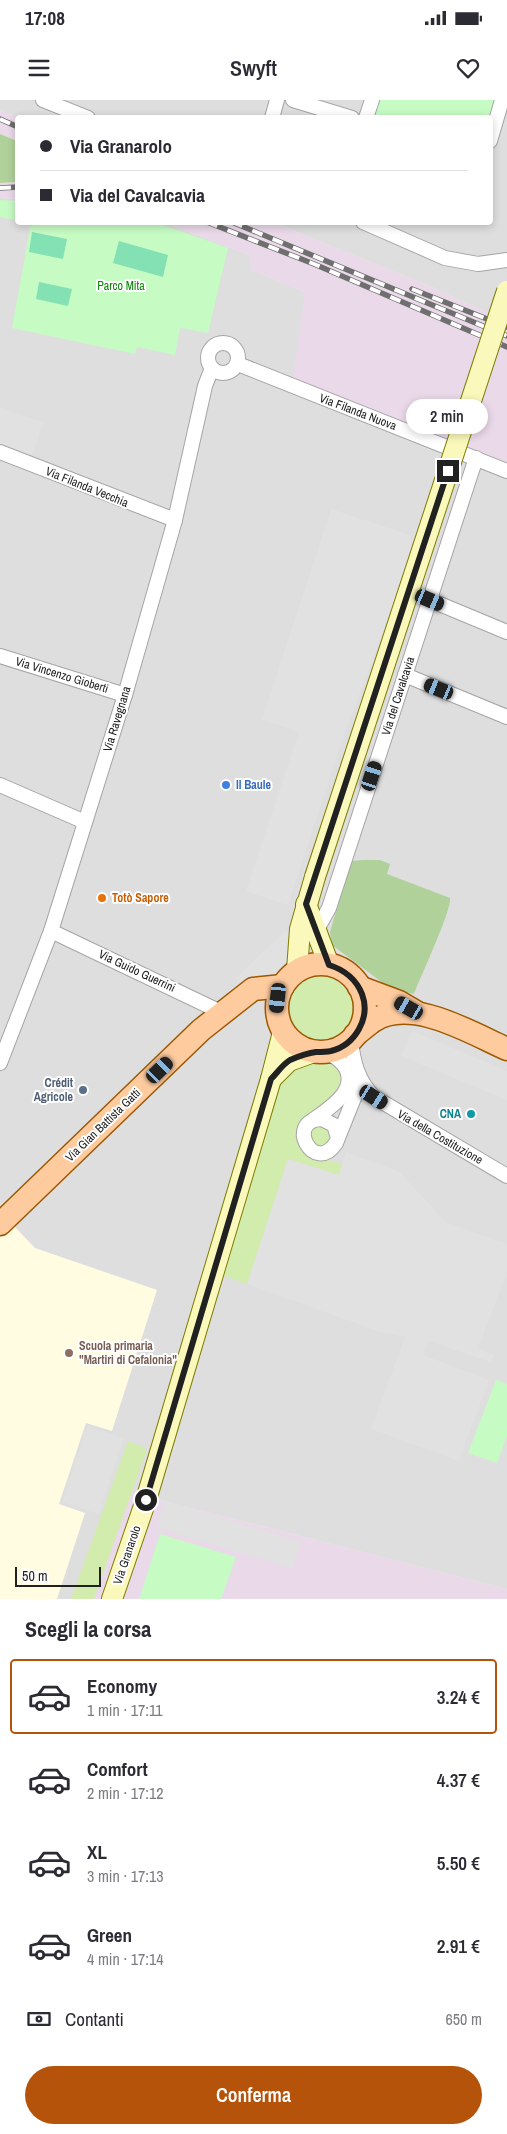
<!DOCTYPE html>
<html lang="it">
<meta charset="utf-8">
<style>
:root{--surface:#fff;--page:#f2f2f3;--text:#2b2b33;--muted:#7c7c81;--line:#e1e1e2;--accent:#b45309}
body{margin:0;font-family:"Archivo Narrow",sans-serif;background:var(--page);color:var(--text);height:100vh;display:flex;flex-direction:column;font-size:19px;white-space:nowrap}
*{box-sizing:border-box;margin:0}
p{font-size:16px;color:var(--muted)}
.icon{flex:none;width:28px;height:28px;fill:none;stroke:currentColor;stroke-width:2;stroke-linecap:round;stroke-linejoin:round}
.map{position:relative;height:1499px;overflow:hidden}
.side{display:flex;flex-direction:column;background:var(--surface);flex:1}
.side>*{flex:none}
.top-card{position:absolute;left:15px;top:15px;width:478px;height:110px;border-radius:5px;box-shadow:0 2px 8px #0003;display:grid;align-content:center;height:110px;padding:0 25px;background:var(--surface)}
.scale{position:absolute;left:15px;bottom:12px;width:86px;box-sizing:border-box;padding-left:5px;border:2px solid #212121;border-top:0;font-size:14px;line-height:18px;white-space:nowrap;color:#212121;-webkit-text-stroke:4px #fff;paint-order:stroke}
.end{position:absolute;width:22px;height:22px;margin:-11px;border:6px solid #212121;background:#fff;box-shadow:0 0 0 2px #fff}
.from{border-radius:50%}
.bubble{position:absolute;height:35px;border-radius:18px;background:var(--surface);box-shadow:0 2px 8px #0003;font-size:16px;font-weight:600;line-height:35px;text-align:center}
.car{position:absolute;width:15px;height:30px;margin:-15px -8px;border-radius:6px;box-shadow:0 0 4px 1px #0007;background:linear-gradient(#222 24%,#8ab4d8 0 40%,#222 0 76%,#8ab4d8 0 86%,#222 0)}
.top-card b{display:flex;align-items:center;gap:18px;height:48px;font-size:19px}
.top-card b+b{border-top:1px solid var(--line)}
.top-card i{width:12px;height:12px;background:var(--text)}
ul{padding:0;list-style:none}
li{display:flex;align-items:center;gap:15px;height:75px;margin:0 10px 8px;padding:0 15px;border:2px solid transparent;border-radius:5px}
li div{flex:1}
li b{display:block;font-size:19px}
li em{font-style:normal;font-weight:600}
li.current{border-color:var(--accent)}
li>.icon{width:45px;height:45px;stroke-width:1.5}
h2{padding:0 25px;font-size:22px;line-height:60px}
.pay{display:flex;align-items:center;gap:12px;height:55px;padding:0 25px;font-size:19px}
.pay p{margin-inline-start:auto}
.cta{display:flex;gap:10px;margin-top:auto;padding:10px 25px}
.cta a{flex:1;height:58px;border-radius:30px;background:var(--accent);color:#fff;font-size:20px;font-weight:600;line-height:58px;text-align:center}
.status{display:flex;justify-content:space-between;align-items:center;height:35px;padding:0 25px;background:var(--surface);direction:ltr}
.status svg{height:14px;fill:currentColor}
header{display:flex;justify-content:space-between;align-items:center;height:65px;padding:0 25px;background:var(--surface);font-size:22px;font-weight:600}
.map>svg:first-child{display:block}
.residential{fill:#dfdede}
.industrial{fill:#ead9e9}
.education{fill:#fffce2}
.grass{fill:#d2ecad}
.forest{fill:#b1d19b}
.park{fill:#c6fbc4}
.pitch{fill:#84e1b3}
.parking{fill:#e1e1e1}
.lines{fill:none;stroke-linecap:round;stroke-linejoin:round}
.street-casing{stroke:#a5a5a5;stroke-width:16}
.secondary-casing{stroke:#7d7d02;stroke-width:22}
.primary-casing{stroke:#9d5800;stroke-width:25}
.street{stroke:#fff;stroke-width:14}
.secondary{stroke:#fbf8bb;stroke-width:20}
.primary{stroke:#fecb9f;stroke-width:22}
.rail-casing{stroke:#6f6f6f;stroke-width:5.5}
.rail{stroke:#fff;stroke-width:4;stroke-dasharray:11;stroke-linecap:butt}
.secondary-bridge-casing{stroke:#7d7d02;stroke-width:22;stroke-linecap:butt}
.secondary-bridge{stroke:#fbf8bb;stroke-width:20}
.route{stroke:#212121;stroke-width:6}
.shop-dot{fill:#3f7fe0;stroke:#fff;stroke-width:2}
.food-dot{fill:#e8710a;stroke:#fff;stroke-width:2}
.service-dot{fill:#5c6f8a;stroke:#fff;stroke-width:2}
.culture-dot{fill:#0f9aa8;stroke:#fff;stroke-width:2}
.education-dot{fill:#8d6e63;stroke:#fff;stroke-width:2}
.labels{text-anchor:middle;stroke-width:4;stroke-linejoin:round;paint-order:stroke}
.park-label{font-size:12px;fill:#0c8409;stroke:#fff}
.street-label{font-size:12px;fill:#212121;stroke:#fff}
.shop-label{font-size:12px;font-weight:bold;fill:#366cbe;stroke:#fff;text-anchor:start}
.food-label{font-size:12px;font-weight:bold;fill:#c56008;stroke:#fff;text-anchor:start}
.service-label{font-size:12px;font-weight:bold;fill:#4e5e75;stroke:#fff;text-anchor:end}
.culture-label{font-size:12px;font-weight:bold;fill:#0d838f;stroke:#fff;text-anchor:end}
.education-label{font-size:12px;font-weight:bold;fill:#785e54;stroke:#fff;text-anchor:start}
</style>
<div class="status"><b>17:08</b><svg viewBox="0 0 49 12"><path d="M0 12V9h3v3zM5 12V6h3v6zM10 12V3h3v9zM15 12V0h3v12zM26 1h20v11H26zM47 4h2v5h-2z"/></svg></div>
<header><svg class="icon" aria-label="menu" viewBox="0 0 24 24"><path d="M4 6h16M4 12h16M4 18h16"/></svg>Swyft<svg class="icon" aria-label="heart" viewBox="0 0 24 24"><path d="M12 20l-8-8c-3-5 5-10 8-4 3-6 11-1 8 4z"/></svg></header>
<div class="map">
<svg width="507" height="1499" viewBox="0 0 507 1499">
<rect width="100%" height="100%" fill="#f1ede7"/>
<g class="residential">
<polygon points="0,0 507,0 507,211 484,211 427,185 274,123 490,122 490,18 20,18 0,10"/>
<polygon points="0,98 17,99 18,122 166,123 250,155 252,170 305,192 402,321 507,365 507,1489 128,1392 93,1499 0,1499"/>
</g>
<g class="industrial">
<polygon points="0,10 20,17 18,18 17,41 0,34"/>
<polygon points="17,82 17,99 0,98 0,83"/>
<polygon points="166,123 274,123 427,185 484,211 507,211 507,365 402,321 293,278 305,192 251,170 250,155"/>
<polygon points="128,1392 507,1489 507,1499 93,1499"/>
</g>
<polygon class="education" points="13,1125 35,1148 157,1190 112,1331 86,1323 59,1404 85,1413 57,1499 0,1499 0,1137"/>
<g class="grass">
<circle cx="321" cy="908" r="33"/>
<polygon points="321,960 330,962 340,970 344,986 303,1024 319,1057 342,1064 339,1075 288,1059 247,1184 218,1174 279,983 302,962"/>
<polygon points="328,1025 333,1041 317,1049 307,1033 311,1026"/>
<polygon points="128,1341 147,1349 94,1499 71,1499"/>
</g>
<g class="forest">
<polygon points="0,34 17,41 17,82 0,83"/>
<path d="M363 760H380L390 764 387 774 450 798C452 810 420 878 414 894L391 889 332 845 330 832 351 761Z"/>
</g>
<g class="park">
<polygon points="376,0 497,0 490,18 371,18"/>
<polygon points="0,100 17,101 17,120 0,117"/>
<polygon points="31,123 157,123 228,148 208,233 180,228 175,255 137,247 135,254 12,228"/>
<polygon points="496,1280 507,1284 507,1336 497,1363 468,1353"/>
<polygon points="160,1434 236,1457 221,1499 139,1499"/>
</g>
<g class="pitch">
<polygon points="32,132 67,139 63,159 29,152"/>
<polygon points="119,141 168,155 163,177 113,163"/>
<polygon points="39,182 72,189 68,206 36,199"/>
</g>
<g class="parking">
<polygon points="0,307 44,323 31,358 0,346"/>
<polygon points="331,409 410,435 412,455 341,643 288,805 246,791 299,632 262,620"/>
<polygon points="286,830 294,839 291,857 269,878 245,887 236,878"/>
<polygon points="412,931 507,971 507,1000 401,956"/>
<polygon points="346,1052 400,1072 445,1122 507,1144 507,1172 478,1248 494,1255 491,1262 429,1241 423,1255 489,1280 459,1361 371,1329 405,1237 383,1233 247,1184 288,1059 339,1075"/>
<polygon points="87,1326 124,1338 99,1414 62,1402"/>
<polygon points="165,1401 301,1442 293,1469 157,1428"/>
</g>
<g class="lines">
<g class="street-casing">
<g id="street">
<polyline points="43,0 88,18"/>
<polyline points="293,0 352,18"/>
<polyline points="272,18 277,0"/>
<polyline points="366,18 372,0"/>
<polyline points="490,41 502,0"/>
<polyline points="363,122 445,158 478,164 507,160"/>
<circle cx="223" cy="258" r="15"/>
<polyline points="238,264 507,371"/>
<polyline points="0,352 175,420"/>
<polyline points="430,500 507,532"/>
<polyline points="0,556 125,595"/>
<polyline points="405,575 507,617"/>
<polyline points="0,685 85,722"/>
<polyline points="51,831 223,913"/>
<polyline points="315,833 329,808 476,358"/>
<path d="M351 940C353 962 358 981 374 997L507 1076"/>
<polyline points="0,963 51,831 125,595 175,420 205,286 212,268"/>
<path d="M313 1020C330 1008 362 988 343 964 335 956 330 953 319 952"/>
<path d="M338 1038 334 1025 322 1019C284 1020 314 1076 336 1043L358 988 357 975"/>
</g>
</g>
<g class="secondary-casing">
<g id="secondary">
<polyline points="306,804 329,865"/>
<polyline points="297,870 300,829 315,777"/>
<polyline points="271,979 289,961 314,952"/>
<polyline points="112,1499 146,1400 271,979 283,932"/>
</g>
</g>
<g class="primary-casing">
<g id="primary">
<circle cx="321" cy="908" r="44"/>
<polyline points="359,887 399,902 416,912"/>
<path d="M355 935C361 931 367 925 373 921 411 896 471 933 507 949"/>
<polyline points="0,1124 201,930 253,889 283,886"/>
</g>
</g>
<use href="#street" class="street"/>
<use href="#secondary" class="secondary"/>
<use href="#primary" class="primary"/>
<g class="rail-casing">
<g id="rail">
<polyline points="0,19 18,27"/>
<polyline points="0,88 18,87"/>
<polyline points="207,122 314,164 507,247"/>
<polyline points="232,122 507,236"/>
<polyline points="412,189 507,227"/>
</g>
</g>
<use href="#rail" class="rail"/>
<g class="secondary-bridge-casing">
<polyline id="secondary-bridge" points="315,777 507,191"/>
</g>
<use href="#secondary-bridge" class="secondary-bridge"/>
</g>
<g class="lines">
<path class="route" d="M146 1400 271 979C277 973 283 964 290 960 297 957 308 953 316 952 321 952 326 952 331 951 355 945 371 918 362 894 356 879 345 870 329 865L306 804 448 371"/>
</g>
<circle class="shop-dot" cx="226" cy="685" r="5"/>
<circle class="food-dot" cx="102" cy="798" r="5"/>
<circle class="service-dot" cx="83" cy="990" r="5"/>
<circle class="culture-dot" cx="471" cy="1014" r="5"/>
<circle class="education-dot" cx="69" cy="1253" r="5"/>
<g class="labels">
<g class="park-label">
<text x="121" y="190">Parco Mita</text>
</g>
<g class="street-label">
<text transform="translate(358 312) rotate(21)" y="4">Via Filanda Nuova</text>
<text transform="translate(87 387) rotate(22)" y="4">Via Filanda Vecchia</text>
<text transform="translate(62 575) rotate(17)" y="4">Via Vincenzo Gioberti</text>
<text transform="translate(398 596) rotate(-72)" y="4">Via del Cavalcavia</text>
<text transform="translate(117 619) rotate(-73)" y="4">Via Ravegnana</text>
<text transform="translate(137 871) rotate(25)" y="4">Via Guido Guerrini</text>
<text transform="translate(103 1025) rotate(-44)" y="4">Via Gian Battista Gatti</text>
<text transform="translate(440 1037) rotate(30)" y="4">Via della Costituzione</text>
<text transform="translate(127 1455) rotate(-71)" y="4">Via Granarolo</text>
</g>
<g class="shop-label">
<text x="236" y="689">Il Baule</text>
</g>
<g class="food-label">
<text x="112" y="802">Totò Sapore</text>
</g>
<g class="service-label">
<text x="73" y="987">Crédit<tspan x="73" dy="14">Agricole</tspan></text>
</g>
<g class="culture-label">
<text x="461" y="1018">CNA</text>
</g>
<g class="education-label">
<text x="79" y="1250">Scuola primaria<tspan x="79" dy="14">"Martiri di Cefalonia"</tspan></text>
</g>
</g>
</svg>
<div class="scale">50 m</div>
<i class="end from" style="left:146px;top:1400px"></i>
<i class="end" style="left:448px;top:371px"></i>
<div class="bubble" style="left:406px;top:299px;width:82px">2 min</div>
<i class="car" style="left:430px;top:500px;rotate:113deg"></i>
<i class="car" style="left:439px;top:589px;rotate:292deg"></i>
<i class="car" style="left:372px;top:676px;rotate:18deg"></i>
<i class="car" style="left:278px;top:898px;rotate:186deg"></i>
<i class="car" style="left:409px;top:908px;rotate:300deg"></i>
<i class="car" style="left:160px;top:970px;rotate:46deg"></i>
<i class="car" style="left:374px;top:997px;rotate:122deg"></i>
<div class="top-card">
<b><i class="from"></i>Via Granarolo</b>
<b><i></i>Via del Cavalcavia</b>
</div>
</div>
<section class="side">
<h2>Scegli la corsa</h2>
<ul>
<li class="current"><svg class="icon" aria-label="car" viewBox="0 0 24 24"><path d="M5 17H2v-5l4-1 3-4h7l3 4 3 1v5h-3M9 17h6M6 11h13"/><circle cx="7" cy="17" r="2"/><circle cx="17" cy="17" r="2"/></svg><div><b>Economy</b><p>1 min · 17:11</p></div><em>3.24 €</em></li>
<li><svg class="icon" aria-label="car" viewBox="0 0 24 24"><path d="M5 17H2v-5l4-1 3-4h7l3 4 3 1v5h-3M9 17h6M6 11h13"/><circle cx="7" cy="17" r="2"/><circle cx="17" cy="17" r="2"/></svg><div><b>Comfort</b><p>2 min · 17:12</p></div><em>4.37 €</em></li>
<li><svg class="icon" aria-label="car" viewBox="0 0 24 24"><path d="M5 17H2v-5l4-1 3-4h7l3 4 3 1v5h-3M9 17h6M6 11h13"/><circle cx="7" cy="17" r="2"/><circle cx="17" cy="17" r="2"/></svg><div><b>XL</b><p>3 min · 17:13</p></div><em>5.50 €</em></li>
<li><svg class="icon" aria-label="car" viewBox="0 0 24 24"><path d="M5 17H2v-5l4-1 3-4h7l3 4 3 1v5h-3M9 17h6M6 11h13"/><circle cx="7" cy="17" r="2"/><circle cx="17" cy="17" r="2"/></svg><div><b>Green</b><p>4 min · 17:14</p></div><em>2.91 €</em></li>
</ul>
<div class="pay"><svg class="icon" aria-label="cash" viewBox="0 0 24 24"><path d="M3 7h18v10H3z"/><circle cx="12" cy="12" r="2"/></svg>Contanti<p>650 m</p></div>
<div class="cta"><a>Conferma</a></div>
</section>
